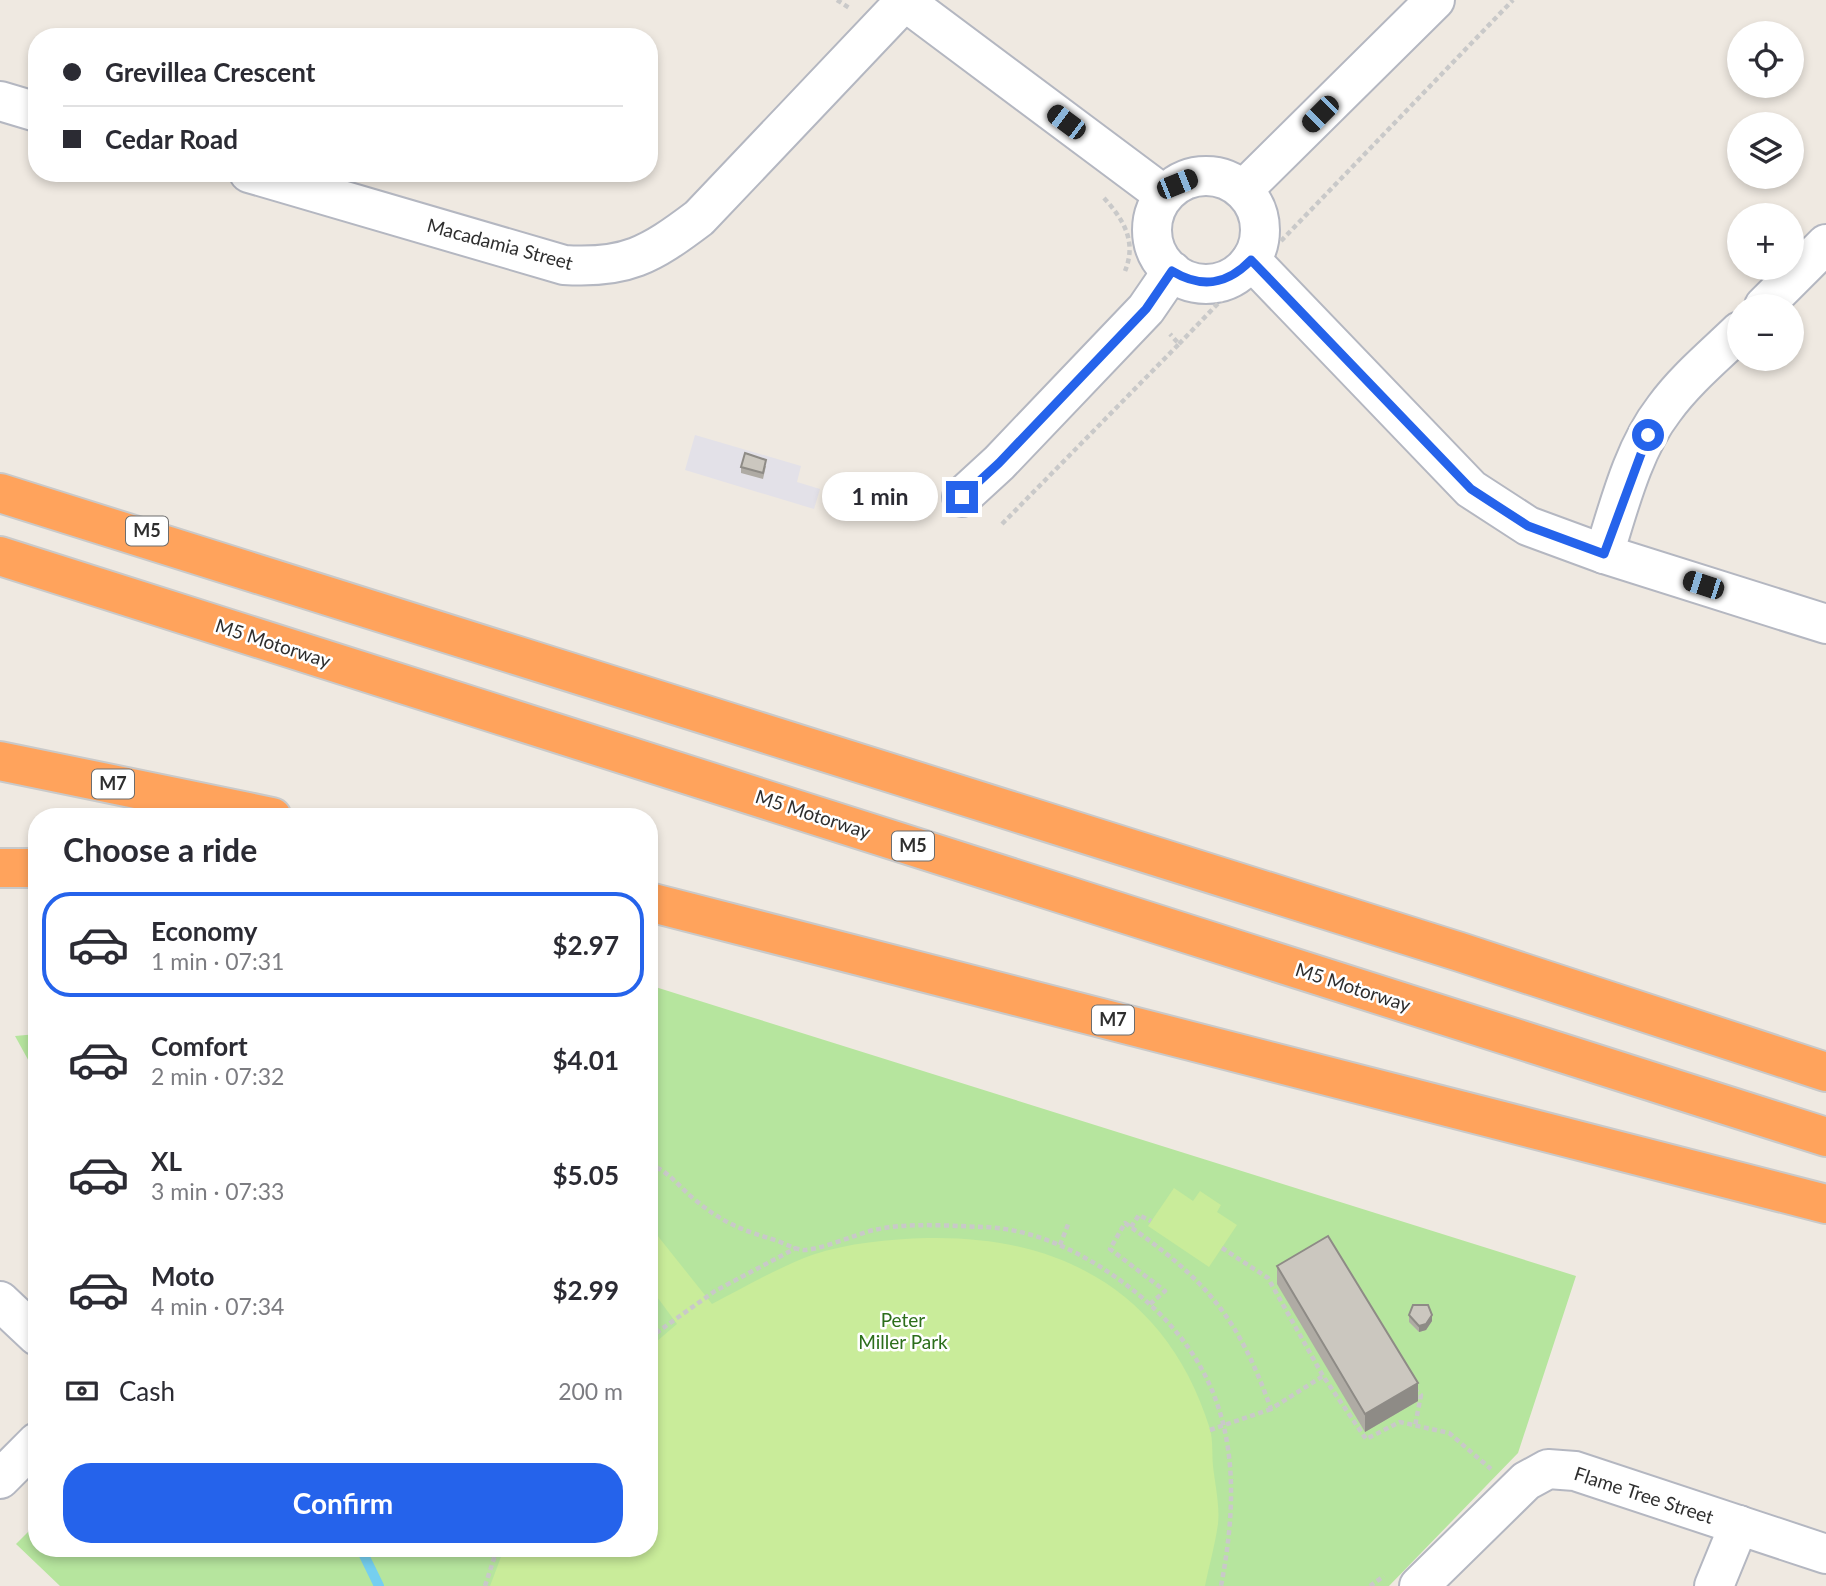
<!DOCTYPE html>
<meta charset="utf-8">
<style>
:root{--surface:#fff;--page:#f2f2f3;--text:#2b2b33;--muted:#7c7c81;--line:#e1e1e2;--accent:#2563eb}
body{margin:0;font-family:Lato,sans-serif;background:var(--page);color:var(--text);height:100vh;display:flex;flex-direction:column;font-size:26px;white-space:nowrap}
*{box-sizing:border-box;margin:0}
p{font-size:23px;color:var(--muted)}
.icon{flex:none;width:38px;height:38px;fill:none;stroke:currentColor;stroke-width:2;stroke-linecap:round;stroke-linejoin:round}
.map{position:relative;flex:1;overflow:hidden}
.sheet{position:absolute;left:28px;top:808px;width:630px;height:749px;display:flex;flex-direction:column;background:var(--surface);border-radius:28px;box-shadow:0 4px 10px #0003}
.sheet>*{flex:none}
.top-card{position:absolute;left:28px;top:28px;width:630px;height:154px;border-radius:28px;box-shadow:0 4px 10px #0003;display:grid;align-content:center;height:154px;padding:0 35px;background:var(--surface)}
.buttons{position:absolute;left:1727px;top:21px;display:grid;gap:14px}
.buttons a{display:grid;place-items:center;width:77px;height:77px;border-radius:50%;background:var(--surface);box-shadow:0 4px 10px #0003;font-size:35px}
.end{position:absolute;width:32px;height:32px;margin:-16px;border:9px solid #2563eb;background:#fff;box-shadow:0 0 0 4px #fff}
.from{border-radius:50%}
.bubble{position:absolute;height:49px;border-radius:24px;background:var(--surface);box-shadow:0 4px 10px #0003;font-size:23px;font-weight:700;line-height:49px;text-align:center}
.car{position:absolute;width:21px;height:42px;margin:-21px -10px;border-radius:9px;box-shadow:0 0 5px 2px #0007;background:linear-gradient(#222 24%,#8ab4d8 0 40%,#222 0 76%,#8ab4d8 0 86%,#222 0)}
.top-card b{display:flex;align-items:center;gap:24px;height:66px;font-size:26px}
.top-card b+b{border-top:2px solid var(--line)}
.top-card i{width:18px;height:18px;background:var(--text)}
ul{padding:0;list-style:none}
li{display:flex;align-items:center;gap:21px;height:105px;margin:0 14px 10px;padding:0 21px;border:4px solid transparent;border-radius:28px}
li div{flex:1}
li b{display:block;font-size:26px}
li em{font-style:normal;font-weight:700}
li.selected{border-color:var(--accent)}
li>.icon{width:63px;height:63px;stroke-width:1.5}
h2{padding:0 35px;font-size:32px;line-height:84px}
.pay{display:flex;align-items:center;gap:18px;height:77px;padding:0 35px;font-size:26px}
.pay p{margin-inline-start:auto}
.action{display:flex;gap:14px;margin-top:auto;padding:14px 35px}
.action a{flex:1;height:80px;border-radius:28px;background:var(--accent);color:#fff;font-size:28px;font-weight:700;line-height:80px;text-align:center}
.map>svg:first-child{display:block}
.industrial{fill:#e3e1e8}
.green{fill:#b6e59e}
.pitch{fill:#c9ec9a}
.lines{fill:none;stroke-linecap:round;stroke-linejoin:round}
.stream{stroke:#75cff0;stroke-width:10}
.minor-casing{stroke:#b4b7c1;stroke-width:42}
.highway-casing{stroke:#c9c9c9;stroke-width:42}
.path{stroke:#c9c9c9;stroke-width:4.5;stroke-dasharray:5 3.5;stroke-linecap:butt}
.minor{stroke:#fff;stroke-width:38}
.highway{stroke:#ffa35c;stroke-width:38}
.wall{fill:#afaba4}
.shaded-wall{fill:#8e8b86}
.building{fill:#cbc7bf;stroke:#8e8b86;stroke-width:2}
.route{stroke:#2563eb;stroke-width:9}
.labels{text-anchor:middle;stroke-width:5;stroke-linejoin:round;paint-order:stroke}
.shield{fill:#fff;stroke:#6d6d6d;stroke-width:2}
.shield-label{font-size:18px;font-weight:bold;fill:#2e2e2e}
.street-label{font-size:19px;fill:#2e2e2e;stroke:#fff}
.park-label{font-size:19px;fill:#2c6e1b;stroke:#fff}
</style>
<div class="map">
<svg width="1826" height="1586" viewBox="0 0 1826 1586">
<rect width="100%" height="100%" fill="#efe9e1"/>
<polygon class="industrial" points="695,435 801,466 797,482 820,489 814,509 685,470"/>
<g class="green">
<polygon points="649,985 1576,1276 1518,1453 1389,1586 60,1586 16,1544 37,1523 37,1549 649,1549"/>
<polygon points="37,1034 37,1076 15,1036"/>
</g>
<g class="pitch">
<polygon points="1174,1188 1193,1201 1200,1191 1221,1205 1217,1212 1237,1225 1209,1267 1148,1226"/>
<path d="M649 1225 712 1304C745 1287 777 1268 812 1255 848 1243 889 1239 927 1238 1063 1235 1168 1294 1210 1429 1213 1440 1212 1454 1213 1466 1215 1484 1220 1506 1218 1524 1215 1545 1209 1566 1205 1586H490L504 1549H649V1348L677 1324 649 1286Z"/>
</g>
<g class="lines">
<polyline class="stream" points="361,1549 379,1586"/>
<g class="minor-casing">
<g id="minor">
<polyline points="903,0 1164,195"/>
<polyline points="0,101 37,112"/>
<path d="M249 173 564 265C626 269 650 255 699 218L905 1"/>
<circle cx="1206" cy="230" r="54"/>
<polyline points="1243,190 1435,0"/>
<polyline points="1251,260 1471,489 1528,526 1604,554 1826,624"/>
<polyline points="1764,306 1826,244"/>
<polyline points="962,497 999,463 1146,309 1172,271"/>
<path d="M1604 554C1619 506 1633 449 1664 409 1685 380 1714 356 1740 331"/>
<polyline points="0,1301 37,1336"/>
<polyline points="0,1479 37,1442"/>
<polyline points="1419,1586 1526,1481 1548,1469 1575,1471 1826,1554"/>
<polyline points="1714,1586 1739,1525"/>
</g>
</g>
<g class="highway-casing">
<g id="highway">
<polyline points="0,493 1460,952 1826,1072"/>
<polyline points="0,556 1826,1137"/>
<polyline points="0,761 272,817"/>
<polyline points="0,868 37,868"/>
<polyline points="649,902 1826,1204"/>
</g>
</g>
<g class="path">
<polyline points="837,0 851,9"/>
<path d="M1104 198C1124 220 1137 242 1125 271"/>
<polyline points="1281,241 1513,0"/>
<polyline points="1179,344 1232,289"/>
<polyline points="1002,524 1179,344 1170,334"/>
<path d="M649 1164C669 1171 678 1186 694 1199 724 1224 742 1230 778 1241 785 1244 795 1249 803 1250 817 1251 857 1234 874 1230 910 1222 949 1226 985 1227 1033 1229 1079 1251 1117 1278 1229 1358 1246 1457 1221 1586"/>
<polyline points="1131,1227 1139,1215 1151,1221"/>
<polyline points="1060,1245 1069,1222"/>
<polyline points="1222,1248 1268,1278 1323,1376"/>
<path d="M1150 1304 1165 1291 1110 1249 1125 1223C1205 1279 1238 1316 1271 1409L1323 1376 1366 1439 1400 1422 1449 1433 1491 1469"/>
<polyline points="649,1338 715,1291 796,1248"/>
<polyline points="1414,1389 1421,1395 1415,1426"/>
<polyline points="1210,1430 1271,1409"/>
<polyline points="485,1586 497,1549"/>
<polyline points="1370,1586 1384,1576"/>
</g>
<use href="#minor" class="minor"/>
<use href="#highway" class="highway"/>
</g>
<g class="wall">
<polygon points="766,466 763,479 741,473 741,467"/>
<polygon points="1277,1266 1418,1401 1365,1432 1277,1284"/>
<polygon points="1409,1315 1432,1321 1426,1330 1419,1332 1409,1322"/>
</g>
<g class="shaded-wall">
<polygon points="1432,1315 1432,1321 1426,1330 1419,1332 1419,1326"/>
<polygon points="1418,1383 1418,1401 1365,1432 1365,1414"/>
</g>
<g class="building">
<polygon points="745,453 766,460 763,473 741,467"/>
<polygon points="1328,1236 1418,1383 1365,1414 1277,1266"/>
<polygon points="1413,1305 1428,1305 1432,1315 1426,1324 1419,1326 1409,1315"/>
</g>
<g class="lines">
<path class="route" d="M962 497 999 463 1146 309 1172 271C1202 289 1227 285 1251 260L1471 489 1528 526 1604 554 1648 435"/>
</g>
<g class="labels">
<g class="shield">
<rect x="126" y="516.5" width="42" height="29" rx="5"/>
<rect x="92" y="769.5" width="42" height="29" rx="5"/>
<rect x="892" y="831.5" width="42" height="29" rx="5"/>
<rect x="1092" y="1005.5" width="42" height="29" rx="5"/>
</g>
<g class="shield-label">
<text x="147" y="537">M5</text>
<text x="113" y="790">M7</text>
<text x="913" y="852">M5</text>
<text x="1113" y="1026">M7</text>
</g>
<g class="street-label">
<text transform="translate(500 244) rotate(15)" y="7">Macadamia Street</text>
<text transform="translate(273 643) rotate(18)" y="7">M5 Motorway</text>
<text transform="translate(813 814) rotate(18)" y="7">M5 Motorway</text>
<text transform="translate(1353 987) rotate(18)" y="7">M5 Motorway</text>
<text transform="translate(1644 1495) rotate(18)" y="7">Flame Tree Street</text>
</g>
<g class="park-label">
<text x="903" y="1327">Peter<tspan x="903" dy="22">Miller Park</tspan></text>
</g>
</g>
</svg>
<div class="buttons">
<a><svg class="icon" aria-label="locate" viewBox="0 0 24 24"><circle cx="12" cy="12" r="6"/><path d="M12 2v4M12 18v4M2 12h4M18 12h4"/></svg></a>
<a><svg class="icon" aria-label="layers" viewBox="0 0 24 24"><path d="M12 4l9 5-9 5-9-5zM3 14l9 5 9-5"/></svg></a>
<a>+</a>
<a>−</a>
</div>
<i class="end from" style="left:1648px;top:435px"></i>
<i class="end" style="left:962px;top:497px"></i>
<div class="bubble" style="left:822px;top:472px;width:116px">1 min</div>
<i class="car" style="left:1320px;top:114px;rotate:225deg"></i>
<i class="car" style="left:1066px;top:122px;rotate:307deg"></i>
<i class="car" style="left:1177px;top:184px;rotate:68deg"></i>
<i class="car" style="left:1703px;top:585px;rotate:288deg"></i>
<div class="top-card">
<b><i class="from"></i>Grevillea Crescent</b>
<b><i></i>Cedar Road</b>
</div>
<section class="sheet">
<h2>Choose a ride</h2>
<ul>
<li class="selected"><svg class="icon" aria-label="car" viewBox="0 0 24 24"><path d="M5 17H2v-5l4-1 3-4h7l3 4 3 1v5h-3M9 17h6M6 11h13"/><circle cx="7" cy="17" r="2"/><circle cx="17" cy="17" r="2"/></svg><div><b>Economy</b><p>1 min · 07:31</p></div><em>$2.97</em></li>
<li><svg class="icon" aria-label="car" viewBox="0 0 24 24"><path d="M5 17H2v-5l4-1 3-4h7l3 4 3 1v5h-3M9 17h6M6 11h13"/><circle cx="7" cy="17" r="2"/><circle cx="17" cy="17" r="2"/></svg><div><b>Comfort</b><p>2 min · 07:32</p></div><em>$4.01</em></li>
<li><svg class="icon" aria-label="car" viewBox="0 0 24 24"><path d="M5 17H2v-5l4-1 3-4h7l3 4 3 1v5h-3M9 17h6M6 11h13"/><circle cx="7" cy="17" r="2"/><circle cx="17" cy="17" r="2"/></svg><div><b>XL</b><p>3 min · 07:33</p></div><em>$5.05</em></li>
<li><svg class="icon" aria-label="car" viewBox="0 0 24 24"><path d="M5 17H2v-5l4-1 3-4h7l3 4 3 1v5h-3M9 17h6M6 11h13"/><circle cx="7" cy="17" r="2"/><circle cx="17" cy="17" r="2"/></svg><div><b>Moto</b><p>4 min · 07:34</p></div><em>$2.99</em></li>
</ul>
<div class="pay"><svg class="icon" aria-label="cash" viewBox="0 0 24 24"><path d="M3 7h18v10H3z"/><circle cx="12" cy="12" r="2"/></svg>Cash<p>200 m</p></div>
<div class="action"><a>Confirm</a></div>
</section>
</div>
